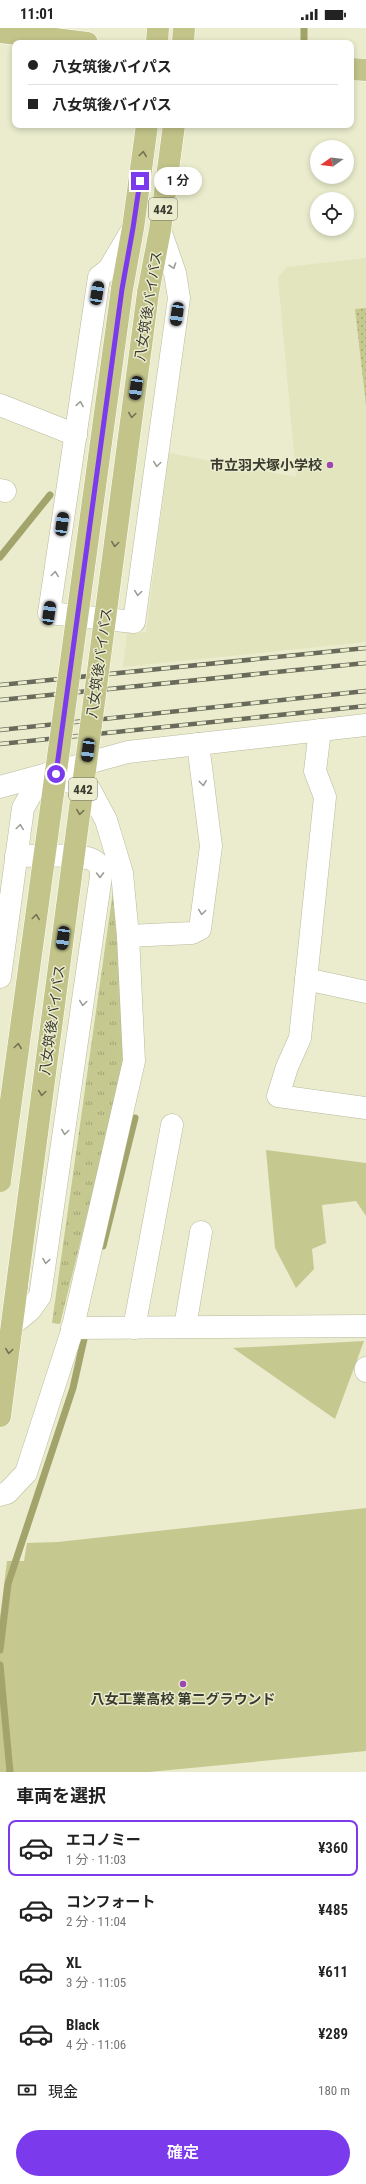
<!DOCTYPE html>
<html lang="ja">
<meta charset="utf-8">
<style>
:root{--surface:#fff;--page:#f2f2f2;--text:#222;--muted:#767676;--line:#e0e0e0;--accent:#7c3aed}
body{margin:0;font-family:"Roboto Condensed","Noto Sans JP",sans-serif;background:var(--page);color:var(--text);height:100vh;display:flex;flex-direction:column;font-size:15px;white-space:nowrap}
*{box-sizing:border-box;margin:0}
p{font-size:13px;color:var(--muted)}
.icon{flex:none;width:22px;height:22px;fill:none;stroke:currentColor;stroke-width:2;stroke-linecap:round;stroke-linejoin:round}
.map{position:relative;height:1744px;overflow:hidden}
.sheet{display:flex;flex-direction:column;background:var(--surface);flex:1}
.sheet>*{flex:none}
.top-card{position:absolute;left:12px;top:12px;width:342px;height:88px;border-radius:8px;box-shadow:0 2px 6px #0003;display:grid;align-content:center;height:88px;padding:0 16px;background:var(--surface)}
.needle{width:26px;rotate:256deg}
.buttons{position:absolute;left:310px;top:112px;display:grid;gap:8px}
.buttons a{display:grid;place-items:center;width:44px;height:44px;border-radius:50%;background:var(--surface);box-shadow:0 2px 6px #0003;font-size:20px}
.end{position:absolute;width:18px;height:18px;margin:-9px;border:5px solid #7c3aed;background:#fff;box-shadow:0 0 0 2px #fff}
.from{border-radius:50%}
.bubble{position:absolute;height:28px;border-radius:14px;background:var(--surface);box-shadow:0 2px 6px #0003;font-size:13px;font-weight:600;line-height:28px;text-align:center}
.car{position:absolute;width:12px;height:24px;margin:-12px -6px;border-radius:5px;box-shadow:0 0 3px 1px #0007;background:linear-gradient(#222 24%,#8ab4d8 0 40%,#222 0 76%,#8ab4d8 0 86%,#222 0)}
.top-card b{display:flex;align-items:center;gap:14px;height:38px;font-size:15px}
.top-card b+b{border-top:1px solid var(--line)}
.top-card i{width:10px;height:10px;background:var(--text)}
ul{padding:0;list-style:none}
li{display:flex;align-items:center;gap:12px;height:56px;margin:0 8px 6px;padding:0 8px;border:2px solid transparent;border-radius:8px}
li div{flex:1}
li b{display:block;font-size:15px}
li em{font-style:normal;font-weight:600}
li.selected{border-color:var(--accent)}
li>.icon{width:36px;height:36px;stroke-width:1.5}
h2{padding:0 16px;font-size:18px;line-height:48px}
.pay{display:flex;align-items:center;gap:10px;height:44px;padding:0 16px;font-size:15px}
.pay p{margin-inline-start:auto}
.button{display:flex;gap:8px;margin-top:auto;padding:8px 16px}
.button a{flex:1;height:46px;border-radius:24px;background:var(--accent);color:#fff;font-size:16px;font-weight:600;line-height:46px;text-align:center}
.status{display:flex;justify-content:space-between;align-items:center;height:28px;padding:0 20px;background:var(--surface);direction:ltr}
.status svg{height:11px;fill:currentColor}
.map>svg:first-child{display:block}
.built{fill:#e2e5be}
.grass{fill:#c5c88f}
.park{fill:url(#park-tufts)}
.garden{fill:url(#garden-dots)}
.lines{fill:none;stroke-linecap:round;stroke-linejoin:round}
.stream{stroke:#a2a46c;stroke-width:7}
.minor-casing{stroke:#b8ba9c;stroke-width:23}
.trunk-casing{stroke:#fff;stroke-width:23}
.minor{stroke:#fff;stroke-width:22}
.trunk{stroke:#c2c48a;stroke-width:22}
.rail-casing{stroke:#696b5a;stroke-width:4.5}
.rail{stroke:#eaeccd;stroke-width:3;stroke-dasharray:9;stroke-linecap:butt}
.trunk-bridge-casing{stroke:#fff;stroke-width:23;stroke-linecap:butt}
.trunk-bridge{stroke:#c2c48a;stroke-width:22}
.oneway{stroke:#707253}
.oneway2{stroke:#9c9d97}
.route{stroke:#7c3aed;stroke-width:5}
.poi-dot{fill:#9d45b1;stroke:#eaeccd;stroke-width:1.5}
.labels{text-anchor:middle;stroke-width:3;stroke-linejoin:round;paint-order:stroke}
.shield{fill:#eaeccd;stroke:#6f705e;stroke-width:1}
.shield-label{font-size:13px;font-weight:bold;fill:#3a3b2f}
.street-label{font-size:14px;fill:#3a3b2f;stroke:#eaeccd}
.poi-label{font-size:14px;font-weight:bold;fill:#3a3b2f;stroke:#eaeccd;text-anchor:end}
</style>
<div class="status"><b>11:01</b><svg viewBox="0 0 49 12"><path d="M0 12V9h3v3zM5 12V6h3v6zM10 12V3h3v9zM15 12V0h3v12zM26 1h20v11H26zM47 4h2v5h-2z"/></svg></div>
<div class="map">
<svg width="366" height="1744" viewBox="0 0 366 1744">
<defs>
<pattern id="park-tufts" width="24" height="20" patternUnits="userSpaceOnUse"><rect width="24" height="20" fill="#c5c88f"/><path d="M3 7l-1-3M5 7V3M7 7l1-3M15 17l-1-3M17 17v-4M19 17l1-3" fill="none" stroke="#a1a475"/></pattern>
<pattern id="garden-dots" width="8" height="8" patternUnits="userSpaceOnUse"><rect width="8" height="8" fill="#c5c88f"/><path d="M2 2h.1M6 6h.1" fill="none" stroke="#a1a475" stroke-width="1.8" stroke-linecap="round"/></pattern>
</defs>
<rect width="100%" height="100%" fill="#eaeccd"/>
<polygon class="built" points="366,230 366,614 123,639 127,605 146,604 169,425 296,449 278,249 287,239"/>
<g class="grass">
<polygon points="266,1122 366,1135 366,1188 356,1173 322,1177 326,1215 312,1221 314,1241 296,1260 275,1220"/>
<polygon points="364,1313 335,1391 233,1320"/>
<polygon points="366,1480 366,1723 149,1744 0,1744 0,1589 7,1533 24,1533 27,1515 58,1514"/>
</g>
<polygon class="park" points="113,863 126,1030 60,1296 52,1295"/>
<polygon class="garden" points="366,280 366,377 355,281"/>
<g class="lines">
<g class="stream">
<polyline points="304,0 304,12"/>
<polyline points="0,529 50,467"/>
<polyline points="103,1218 135,1090"/>
<polyline points="0,1622 8,1556 73,1360 84,1311"/>
<polyline points="0,1637 10,1744"/>
</g>
<g class="minor-casing">
<g id="minor">
<polyline points="132,202 109,241 99,249 49,585 134,594 179,270 175,245 160,202"/>
<polyline points="0,377 76,407"/>
<polyline points="0,462 5,463"/>
<polyline points="320,702 315,743 325,769 300,1010 287,1039 278,1068 366,1080"/>
<polyline points="0,759 128,724 366,697"/>
<polyline points="128,908 192,905 200,901 211,818 198,716"/>
<polyline points="0,949 23,780 35,759 49,745 90,762 106,792 122,845 128,908 134,1033 72,1303 26,1445 7,1465 0,1467"/>
<polyline points="306,951 366,964"/>
<path d="M13 1296 30 1282 40 1268 101 848C101 841 100 836 93 832 79 825 34 828 16 828"/>
<polyline points="185,1299 201,1204"/>
<polyline points="72,1300 366,1298"/>
<polyline points="134,1300 172,1097"/>
<polyline points="366,1340 366,1343"/>
</g>
</g>
<g class="trunk-casing">
<g id="trunk">
<polyline points="0,4 87,15"/>
<polyline points="157,15 158,0"/>
<polyline points="183,15 184,0"/>
<polyline points="351,41 366,42"/>
<polyline points="122,261 133,200 147,97"/>
<polyline points="148,265 160,202 174,97"/>
<polyline points="0,1388 17,1257"/>
</g>
</g>
<use href="#minor" class="minor"/>
<use href="#trunk" class="trunk"/>
<g class="rail-casing">
<g id="rail">
<polyline points="0,657 366,620"/>
<polyline points="0,672 366,635"/>
<polyline points="0,702 366,663"/>
<polyline points="0,716 366,678"/>
</g>
</g>
<use href="#rail" class="rail"/>
<g class="trunk-bridge-casing">
<g id="trunk-bridge">
<polyline points="0,1153 122,261"/>
<polyline points="17,1257 148,265"/>
</g>
</g>
<use href="#trunk-bridge" class="trunk-bridge"/>
</g>
<defs><path id="oneway-chevron" d="M-2-3.5L2.5 0L-2 3.5" fill="none" stroke-width="1.6" stroke-linecap="round" stroke-linejoin="round"/></defs>
<g class="oneway">
<use href="#oneway-chevron" transform="translate(143 126) rotate(-82)"/>
<use href="#oneway-chevron" transform="translate(132 387) rotate(98)"/>
<use href="#oneway-chevron" transform="translate(115 516) rotate(98)"/>
<use href="#oneway-chevron" transform="translate(80 784) rotate(98)"/>
<use href="#oneway-chevron" transform="translate(36 889) rotate(-82)"/>
<use href="#oneway-chevron" transform="translate(18 1018) rotate(-82)"/>
<use href="#oneway-chevron" transform="translate(42 1065) rotate(98)"/>
<use href="#oneway-chevron" transform="translate(9 1323) rotate(98)"/>
</g>
<g class="oneway2">
<use href="#oneway-chevron" transform="translate(173 238) rotate(71)"/>
<use href="#oneway-chevron" transform="translate(80 376) rotate(-81)"/>
<use href="#oneway-chevron" transform="translate(157 436) rotate(98)"/>
<use href="#oneway-chevron" transform="translate(55 546) rotate(-82)"/>
<use href="#oneway-chevron" transform="translate(138 565) rotate(98)"/>
<use href="#oneway-chevron" transform="translate(203 755) rotate(83)"/>
<use href="#oneway-chevron" transform="translate(20 799) rotate(-82)"/>
<use href="#oneway-chevron" transform="translate(100 847) rotate(89)"/>
<use href="#oneway-chevron" transform="translate(202 884) rotate(98)"/>
<use href="#oneway-chevron" transform="translate(83 975) rotate(98)"/>
<use href="#oneway-chevron" transform="translate(65 1104) rotate(98)"/>
<use href="#oneway-chevron" transform="translate(46 1233) rotate(99)"/>
</g>
<g class="lines">
<polyline class="route" points="56,746 122,261 133,200 140,153"/>
</g>
<g class="poi-dot">
<circle cx="330" cy="437" r="4"/>
<circle cx="183" cy="1656" r="4"/>
</g>
<g class="labels">
<g class="shield">
<rect x="149" y="170" width="28" height="22" rx="3"/>
<rect x="69" y="750" width="28" height="22" rx="3"/>
</g>
<g class="shield-label">
<text x="163" y="186">442</text>
<text x="83" y="766">442</text>
</g>
<g class="street-label">
<text transform="translate(148 278) rotate(-81)" y="5">八女筑後バイパス</text>
<text transform="translate(99 635) rotate(-82)" y="5">八女筑後バイパス</text>
<text transform="translate(52 992) rotate(-82)" y="5">八女筑後バイパス</text>
</g>
<g class="poi-label">
<text x="322" y="442">市立羽犬塚小学校</text>
<text x="183" y="1676" text-anchor="middle">八女工業高校 第二グラウンド</text>
</g>
</g>
</svg>
<div class="buttons">
<a><svg class="needle" viewBox="-14 -14 28 28"><path d="M0-13l5 13h-10z" fill="#e53935"/><path d="M0 13l5-13h-10z" fill="#767676"/></svg></a>
<a><svg class="icon" aria-label="locate" viewBox="0 0 24 24"><circle cx="12" cy="12" r="6"/><path d="M12 2v4M12 18v4M2 12h4M18 12h4"/></svg></a>
</div>
<i class="end from" style="left:56px;top:746px"></i>
<i class="end" style="left:140px;top:153px"></i>
<div class="bubble" style="left:154px;top:139px;width:48px">1 分</div>
<i class="car" style="left:97px;top:265px;rotate:9deg"></i>
<i class="car" style="left:177px;top:286px;rotate:188deg"></i>
<i class="car" style="left:136px;top:360px;rotate:188deg"></i>
<i class="car" style="left:62px;top:496px;rotate:8deg"></i>
<i class="car" style="left:49px;top:585px;rotate:8deg"></i>
<i class="car" style="left:88px;top:722px;rotate:187deg"></i>
<i class="car" style="left:63px;top:910px;rotate:188deg"></i>
<div class="top-card">
<b><i class="from"></i>八女筑後バイパス</b>
<b><i></i>八女筑後バイパス</b>
</div>
</div>
<section class="sheet">
<h2>車両を選択</h2>
<ul>
<li class="selected"><svg class="icon" aria-label="car" viewBox="0 0 24 24"><path d="M5 17H2v-5l4-1 3-4h7l3 4 3 1v5h-3M9 17h6M6 11h13"/><circle cx="7" cy="17" r="2"/><circle cx="17" cy="17" r="2"/></svg><div><b>エコノミー</b><p>1 分 · 11:03</p></div><em>¥360</em></li>
<li><svg class="icon" aria-label="car" viewBox="0 0 24 24"><path d="M5 17H2v-5l4-1 3-4h7l3 4 3 1v5h-3M9 17h6M6 11h13"/><circle cx="7" cy="17" r="2"/><circle cx="17" cy="17" r="2"/></svg><div><b>コンフォート</b><p>2 分 · 11:04</p></div><em>¥485</em></li>
<li><svg class="icon" aria-label="car" viewBox="0 0 24 24"><path d="M5 17H2v-5l4-1 3-4h7l3 4 3 1v5h-3M9 17h6M6 11h13"/><circle cx="7" cy="17" r="2"/><circle cx="17" cy="17" r="2"/></svg><div><b>XL</b><p>3 分 · 11:05</p></div><em>¥611</em></li>
<li><svg class="icon" aria-label="car" viewBox="0 0 24 24"><path d="M5 17H2v-5l4-1 3-4h7l3 4 3 1v5h-3M9 17h6M6 11h13"/><circle cx="7" cy="17" r="2"/><circle cx="17" cy="17" r="2"/></svg><div><b>Black</b><p>4 分 · 11:06</p></div><em>¥289</em></li>
</ul>
<div class="pay"><svg class="icon" aria-label="cash" viewBox="0 0 24 24"><path d="M3 7h18v10H3z"/><circle cx="12" cy="12" r="2"/></svg>現金<p>180 m</p></div>
<div class="button"><a>確定</a></div>
</section>
